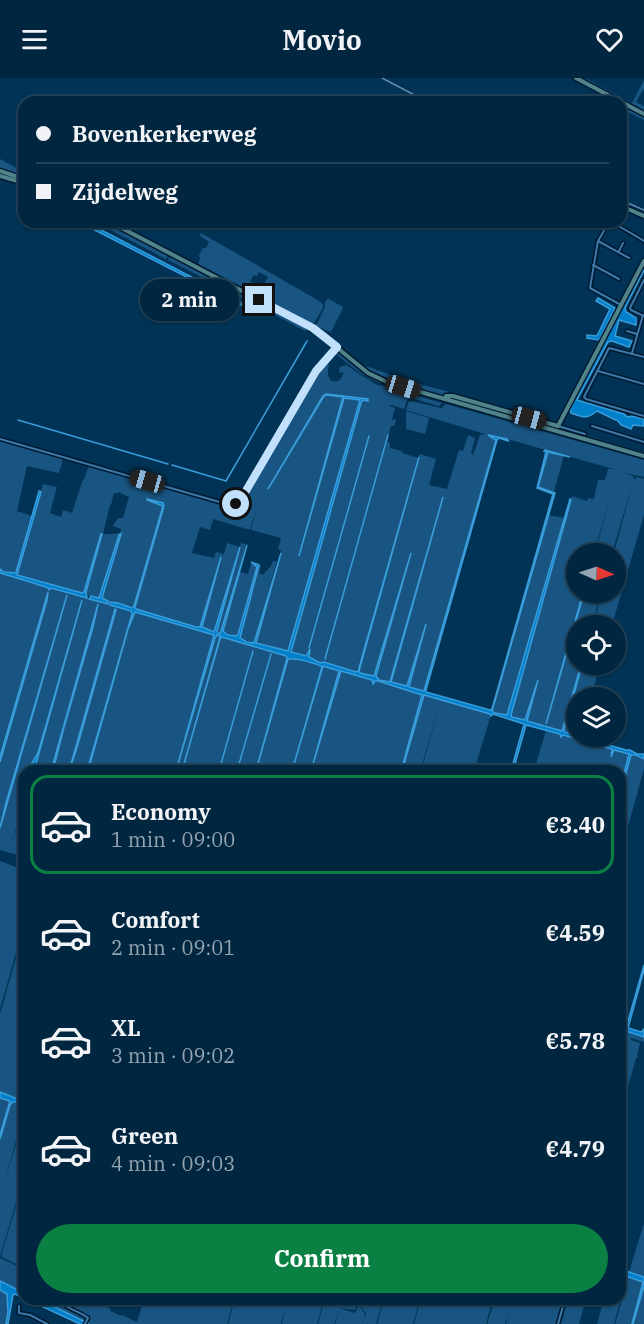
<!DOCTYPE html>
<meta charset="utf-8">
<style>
:root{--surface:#002640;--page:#0e324b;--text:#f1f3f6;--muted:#95a5b1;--line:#224359;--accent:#0b8043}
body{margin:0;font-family:"IBM Plex Serif",serif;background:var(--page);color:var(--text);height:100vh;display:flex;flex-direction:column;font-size:22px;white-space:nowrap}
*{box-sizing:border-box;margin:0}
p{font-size:20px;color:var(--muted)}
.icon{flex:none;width:33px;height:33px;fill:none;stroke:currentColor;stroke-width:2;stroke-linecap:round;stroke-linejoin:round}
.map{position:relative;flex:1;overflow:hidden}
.drawer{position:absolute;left:18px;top:687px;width:608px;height:540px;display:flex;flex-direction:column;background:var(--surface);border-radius:18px;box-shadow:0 2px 4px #0004,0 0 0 2px var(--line)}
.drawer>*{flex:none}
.guide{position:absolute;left:18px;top:18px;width:609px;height:132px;border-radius:18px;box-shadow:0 2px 4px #0004,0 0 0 2px var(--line);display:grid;align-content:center;height:132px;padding:0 18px;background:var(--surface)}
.needle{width:39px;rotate:93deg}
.fabs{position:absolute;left:566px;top:465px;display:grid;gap:12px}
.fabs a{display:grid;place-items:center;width:60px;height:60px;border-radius:50%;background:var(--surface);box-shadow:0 2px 4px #0004,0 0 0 2px var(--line);font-size:30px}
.end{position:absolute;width:27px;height:27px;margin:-14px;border:8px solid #c1e0fb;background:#111;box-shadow:0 0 0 3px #111}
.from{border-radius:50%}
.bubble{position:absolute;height:42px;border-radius:21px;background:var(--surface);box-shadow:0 2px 4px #0004,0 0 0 2px var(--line);font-size:20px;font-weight:800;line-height:42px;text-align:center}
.car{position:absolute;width:18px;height:36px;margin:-18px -9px;border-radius:8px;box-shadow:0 0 4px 2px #0007;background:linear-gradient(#222 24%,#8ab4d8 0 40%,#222 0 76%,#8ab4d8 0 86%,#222 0)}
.guide b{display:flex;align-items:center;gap:21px;height:57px;font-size:22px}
.guide b+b{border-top:2px solid var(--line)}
.guide i{width:15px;height:15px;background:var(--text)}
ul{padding:10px 0 0;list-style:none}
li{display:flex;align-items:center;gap:18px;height:99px;margin:0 12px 9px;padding:0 6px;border:3px solid transparent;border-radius:18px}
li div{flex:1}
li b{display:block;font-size:22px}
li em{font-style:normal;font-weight:800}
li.selected{border-color:var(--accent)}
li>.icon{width:54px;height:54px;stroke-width:1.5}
.button{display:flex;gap:12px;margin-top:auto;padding:12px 18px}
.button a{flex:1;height:69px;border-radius:36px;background:var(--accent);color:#fff;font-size:24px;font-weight:800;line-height:69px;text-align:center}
header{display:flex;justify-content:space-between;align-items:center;height:78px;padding:0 18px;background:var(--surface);font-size:27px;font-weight:800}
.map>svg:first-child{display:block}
.green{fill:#195582;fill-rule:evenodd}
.water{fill:#007fcb;stroke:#3a9cd9;stroke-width:1.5}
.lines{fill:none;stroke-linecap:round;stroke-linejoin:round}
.stream{stroke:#3a9cd9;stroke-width:1.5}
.street-casing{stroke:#001a31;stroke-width:5}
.secondary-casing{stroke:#001a31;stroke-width:7}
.street{stroke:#3c79aa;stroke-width:2}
.secondary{stroke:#50848a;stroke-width:4}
.tram{stroke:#628ba9;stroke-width:1.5}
.route{stroke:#c1e0fb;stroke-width:8}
</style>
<header><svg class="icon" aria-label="menu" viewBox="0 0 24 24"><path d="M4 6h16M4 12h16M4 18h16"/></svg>Movio<svg class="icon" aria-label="heart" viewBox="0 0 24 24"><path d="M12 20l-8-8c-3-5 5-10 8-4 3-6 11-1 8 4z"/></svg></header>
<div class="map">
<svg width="644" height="1246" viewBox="0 0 644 1246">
<rect width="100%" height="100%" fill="#035"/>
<g class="green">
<polygon points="579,0 585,0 632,25 644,2 644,12 643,12 636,24 644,28 644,34"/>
<polygon points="621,25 644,37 644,42 628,34 621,48"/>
<polygon points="0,81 24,94 24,99 0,90"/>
<polygon points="95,144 104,144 168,177 166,181"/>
<polygon points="201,155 321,224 323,227 323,230 314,245 311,245 258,218 268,199 259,194 257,198 254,197 250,203 252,205 248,212 198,186 200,181 199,177 203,170 206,170 209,164 200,158"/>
<polygon points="170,178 256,222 256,227 168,182"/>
<polygon points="327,221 329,221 343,229 343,230 331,254 316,248 325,229 325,225"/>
<polygon points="260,225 307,249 307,251 305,253 258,228"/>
<path d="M337 273H340L364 294 388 307C367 303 351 288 335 275Z"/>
<path d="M324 286 329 287C326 296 329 308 340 302L344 295 339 294 340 289 346 287 375 306 442 325 439 328 408 319 404 331 392 327 389 328 395 330 391 345 393 341 396 342 394 348H391L387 363 390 365V370L402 373V375L418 380 420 376 436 381 429 407 447 411 459 372 463 373 468 357 475 360 471 375 473 377 480 357 485 356 406 332 409 323H411L441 330 442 331 443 328 446 326 644 382V399L624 395 633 398 635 402 636 399 644 401V437L612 547H593L602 515 615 514V476L614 475 633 404 612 475H595L611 416 594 475 576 476V514L583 515 550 634 584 515H601L592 547 576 548V586L581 587 562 653 527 643V642L536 609 525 642 512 638 511 637 572 418 587 423 588 420 594 421 598 402H605L608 391H613L564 377 554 414 538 409 548 374 563 377 511 362 509 363C505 358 495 359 488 358L496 361 424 614 409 609 426 547 407 609 391 604 408 544 390 604 379 602 376 598 386 561 373 599 359 595V593L364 571 356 594 320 585 309 579 310 571H309L306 578 291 574 361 325 363 322 368 323V321L342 318 360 322V325L288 573 256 565 281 473 278 471 281 460 251 452 257 430 250 452 213 441 210 452 200 449 192 475 214 480 216 474 224 476 227 465 240 469 241 465 246 466 235 507 240 494 248 496 251 485 257 489 238 557 236 558 228 557 223 554 229 527 221 556 217 555 219 544 214 554 202 549 221 481 200 549H196L136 531 135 529 164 427 147 422 163 428 134 528 132 530C122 526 111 525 102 521L120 456 99 520 88 518 86 514 102 457 101 456 84 514 82 515 17 497 43 406 57 409 50 435 61 439 63 432 72 435 82 404 85 399 89 387 207 422 232 428H237L240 425 307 311ZM118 414 129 419 123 440H118L113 448 121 451 120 455 112 456H103L110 427H111L114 415H118Z"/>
<path d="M360 286 411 304 450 314 442 318C414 310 384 305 360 286Z"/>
<polygon points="450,319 644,374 644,376 450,321"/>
<polygon points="406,333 429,340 425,356 406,351"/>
<polygon points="0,362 63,381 59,395 27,388 17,433 32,438 15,495 4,494 0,491"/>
<polygon points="548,437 564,440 507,637 495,635 492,633"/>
<polygon points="273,483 277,483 254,565 240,560 240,556 259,487 261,488 259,495 263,497 271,488"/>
<path d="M0 495 131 533V541L135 534 197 552 200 554 202 553C230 562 258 569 286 578L287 581 291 580 305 584 319 586 423 617 401 693H312L325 645 311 693H160V691L159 693H88L107 625 87 693H70L79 658 69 693H53L58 669 51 693H34L76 543 38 675 32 685 31 693H24V723L10 771 24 727V779L0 772V750L28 655 0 747V684L27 590 0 679Z"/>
<polygon points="582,587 601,587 590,619 576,620 576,658 564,654 564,652"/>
<polygon points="424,617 490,636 490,640 474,693 421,693 440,626 420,693 402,693"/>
<polygon points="546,652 560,656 562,659 563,657 596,666 596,668 597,667 612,671 610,678 611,678 614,672 630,676 620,711 620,693 534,693"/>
<polygon points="631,677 635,677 644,681 644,691 620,777 620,717"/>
<polygon points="0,783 24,792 24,847 0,931"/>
<polygon points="24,852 24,1022 0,1014 0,936"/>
<polygon points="620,951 644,959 644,964 631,960 631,962 640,965 637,977 638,978 637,980 636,980 620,1037 620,959 621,957 620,957"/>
<polygon points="0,1020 10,1023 0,1057"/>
<polygon points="13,1024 24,1026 24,1034 5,1102 24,1040 24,1098 0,1178 0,1061 10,1027"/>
<polygon points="24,1101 24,1190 2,1179 1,1178"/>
<polygon points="644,1145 644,1199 629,1194"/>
<polygon points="0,1180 24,1191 24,1215 0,1203"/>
<polygon points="620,1196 643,1204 632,1246 615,1246 628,1202 626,1202 614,1246 597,1246 604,1221 620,1221"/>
<polygon points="644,1208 644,1246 633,1246"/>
<polygon points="0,1212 8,1216 8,1234 6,1246 0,1246"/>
<polygon points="39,1221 55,1221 58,1227 85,1239 84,1244"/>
<path d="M59 1221H96L95 1223H92L111 1231 110 1233 122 1238V1237L137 1244 144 1221H234L227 1246H89L86 1245 90 1241C82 1231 67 1231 59 1221Z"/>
<polygon points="235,1221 324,1221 317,1246 282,1246 286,1228 281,1246 228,1246"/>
<polygon points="325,1221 358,1221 355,1232 339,1230 355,1235 358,1229 360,1229 365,1236 366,1242 366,1235 361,1229 363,1221 383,1221 376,1246 368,1246 367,1245 367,1246 335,1246 339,1232 334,1246 318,1246"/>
<polygon points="384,1221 420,1221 413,1246 377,1246"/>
<polygon points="421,1221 493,1221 486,1246 414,1246"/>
<polygon points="495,1221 563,1221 556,1246 506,1246 509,1234 505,1246 487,1246"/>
<polygon points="568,1221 586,1221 579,1246 561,1246"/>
</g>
<g class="water">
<polygon points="79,144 86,144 253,231 251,232"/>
<path d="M644 188V192L625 230 626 234 636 240V247L619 242 615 258 632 263 629 269 612 263 608 264 577 322 624 336 626 338 629 339 632 338 644 341V348L633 347 631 351 621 347 618 343 597 333C586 342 583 339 571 335L570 332 575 321Z"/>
<polygon points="598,220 615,230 599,262 587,260 587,257 597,258 610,231 596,223"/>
<path d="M326 316 368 321V323L363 322 361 325 291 574 306 578 310 571 309 579 320 585 324 584 356 594 358 593 419 379 359 593 360 595 374 598 411 475 376 598 379 602 390 604 443 419 391 604 407 608 426 546 409 609 424 613 496 362 488 357 507 361 508 363 499 360 497 362 426 612V614L490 632 492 631 553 416 537 410 546 374 544 373 545 372 570 379 548 374 538 409 555 415 492 633 495 635 507 637 570 421 571 422 511 637 512 639 525 642 538 602 527 643 562 653 581 587H582L564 652 565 654 576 658 581 659 626 672H630L637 676H644V681L636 677H631L620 717V711L629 676 614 672 611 679 612 671 597 667 595 668V666L580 662H578V661L563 657 561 659 560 656 526 647 513 693H511L524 646 493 636 491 638 490 636 424 617 402 693H401L422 617 378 603H375L373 606 372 602 341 593 311 693 339 593 323 588 292 693 322 589C316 585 295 580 288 581L256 693 287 580 286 578 222 559 220 561 182 693 219 563 220 558 217 557 215 560 176 693 214 557 135 534 128 551 88 693H87L132 536 131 533 110 527V524L118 525 132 530 134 528 163 428 147 422V421L163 425 164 428 135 529 136 531 196 549H200L221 479 202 549 214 554 240 469 217 553 218 555 220 556 247 467 223 553 228 557 236 558 238 557 257 489 251 484 259 487 240 560 247 564 254 565 281 475 256 565 288 573 360 322 344 320 299 478 343 319 327 317 324 318 268 411 323 318Z"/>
<path d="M39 413 41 414 17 497 82 515 84 514 101 456H102L86 514 87 520 51 510 49 512 48 510C32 504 16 500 0 495V491L4 494 15 495 16 494Z"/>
<polygon points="121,456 102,520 108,523 108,526 89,521 91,518 99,520 119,457"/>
<polygon points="48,514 47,522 0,684 0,679"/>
<polygon points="583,515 584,515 546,646"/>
<polygon points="67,517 0,750 6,725"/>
<polygon points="82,522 34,693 31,693 32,685 38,675"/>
<polygon points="98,526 93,549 63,653 53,693 51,693"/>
<polygon points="115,531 116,532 76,673 69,693"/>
<polygon points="644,887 644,892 628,950 641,954 644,951 644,959 620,951 620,948 625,951 626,950"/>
<polygon points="0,1014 20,1022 19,1024 13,1024 10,1027 0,1061 0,1057 10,1023 0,1020"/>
<polygon points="620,1191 644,1199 644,1208 633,1246 632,1246 643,1204 620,1196"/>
<polygon points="0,1203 24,1215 24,1220 15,1216 13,1217 8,1246 6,1246 8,1234 7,1216 0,1212"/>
<polygon points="26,1221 39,1221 89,1246 80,1246"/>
</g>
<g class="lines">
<g class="stream">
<polyline points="18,342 168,386"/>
<polyline points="172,387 226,403 307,263"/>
<polyline points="309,570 369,358"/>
<polyline points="325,581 388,357"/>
<polyline points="185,687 195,691"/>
<polyline points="219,693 253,573"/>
<polyline points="237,693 271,576"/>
</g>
<g class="street-casing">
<g id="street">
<polyline points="609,144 598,163 590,210 621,227"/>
<polyline points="612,144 644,163"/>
<polyline points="598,163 629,180"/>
<polyline points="619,173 623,165"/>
<polyline points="593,187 619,201"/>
<polyline points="644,202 630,230 631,232 644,238"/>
<polyline points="627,253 637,256"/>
<polyline points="632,275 643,237"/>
<polyline points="644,279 609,270 584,319 586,321 644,338"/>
<polyline points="598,293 644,306"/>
<polyline points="558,348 585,356"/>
<polyline points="592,348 644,364"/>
<polyline points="0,361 223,425 236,426 240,423 316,293 337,270"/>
<path d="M57 1221C64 1230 79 1233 88 1240L85 1246"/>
<polyline points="19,1228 19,1235 30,1237 47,1246"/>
<polyline points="558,1246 565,1221"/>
</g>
</g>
<g class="secondary-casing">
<g id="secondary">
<polyline points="576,0 644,36"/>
<polyline points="0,93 24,101"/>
<polyline points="0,98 24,105"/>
<polyline points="621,128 644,138"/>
<polyline points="110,144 313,250 368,295 389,305 644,378"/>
<polyline points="445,321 446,318 453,318 558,348 644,183"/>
</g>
</g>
<use href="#street" class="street"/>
<use href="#secondary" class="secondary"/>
<g class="tram">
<polyline points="382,0 428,24"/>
<polyline points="621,122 644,132"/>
</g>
</g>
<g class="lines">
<polyline class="route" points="236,426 240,423 316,293 337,269 313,250 259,222"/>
</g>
</svg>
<div class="fabs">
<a><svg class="needle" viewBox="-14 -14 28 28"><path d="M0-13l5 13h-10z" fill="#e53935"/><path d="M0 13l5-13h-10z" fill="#95a5b1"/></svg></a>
<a><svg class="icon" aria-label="locate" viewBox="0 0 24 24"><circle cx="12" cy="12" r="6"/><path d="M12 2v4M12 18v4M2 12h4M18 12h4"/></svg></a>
<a><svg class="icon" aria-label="layers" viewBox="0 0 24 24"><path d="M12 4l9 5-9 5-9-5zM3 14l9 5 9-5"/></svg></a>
</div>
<i class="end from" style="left:236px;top:426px"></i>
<i class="end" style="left:259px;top:222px"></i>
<div class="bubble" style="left:140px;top:201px;width:99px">2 min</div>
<i class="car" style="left:403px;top:309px;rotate:107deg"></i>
<i class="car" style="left:529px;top:340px;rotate:105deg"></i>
<i class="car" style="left:147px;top:403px;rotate:286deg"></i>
<div class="guide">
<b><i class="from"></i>Bovenkerkerweg</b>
<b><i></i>Zijdelweg</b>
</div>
<section class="drawer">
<ul>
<li class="selected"><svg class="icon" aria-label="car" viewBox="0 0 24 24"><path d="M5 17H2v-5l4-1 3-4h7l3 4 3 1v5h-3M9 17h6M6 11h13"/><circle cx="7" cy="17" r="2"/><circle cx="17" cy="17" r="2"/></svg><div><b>Economy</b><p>1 min · 09:00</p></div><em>€3.40</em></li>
<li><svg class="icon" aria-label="car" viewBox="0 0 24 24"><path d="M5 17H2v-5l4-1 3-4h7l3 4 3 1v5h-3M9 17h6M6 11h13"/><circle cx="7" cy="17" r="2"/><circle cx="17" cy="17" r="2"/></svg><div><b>Comfort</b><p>2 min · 09:01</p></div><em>€4.59</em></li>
<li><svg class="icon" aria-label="car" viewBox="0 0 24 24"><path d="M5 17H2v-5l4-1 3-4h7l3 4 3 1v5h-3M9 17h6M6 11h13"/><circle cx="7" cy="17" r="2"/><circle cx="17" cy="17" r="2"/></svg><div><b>XL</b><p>3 min · 09:02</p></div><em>€5.78</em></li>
<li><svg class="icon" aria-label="car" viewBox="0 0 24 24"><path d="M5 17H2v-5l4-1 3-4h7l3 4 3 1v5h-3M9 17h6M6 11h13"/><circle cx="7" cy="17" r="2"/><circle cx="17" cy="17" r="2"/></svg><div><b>Green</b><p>4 min · 09:03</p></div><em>€4.79</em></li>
</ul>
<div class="button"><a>Confirm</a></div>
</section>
</div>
